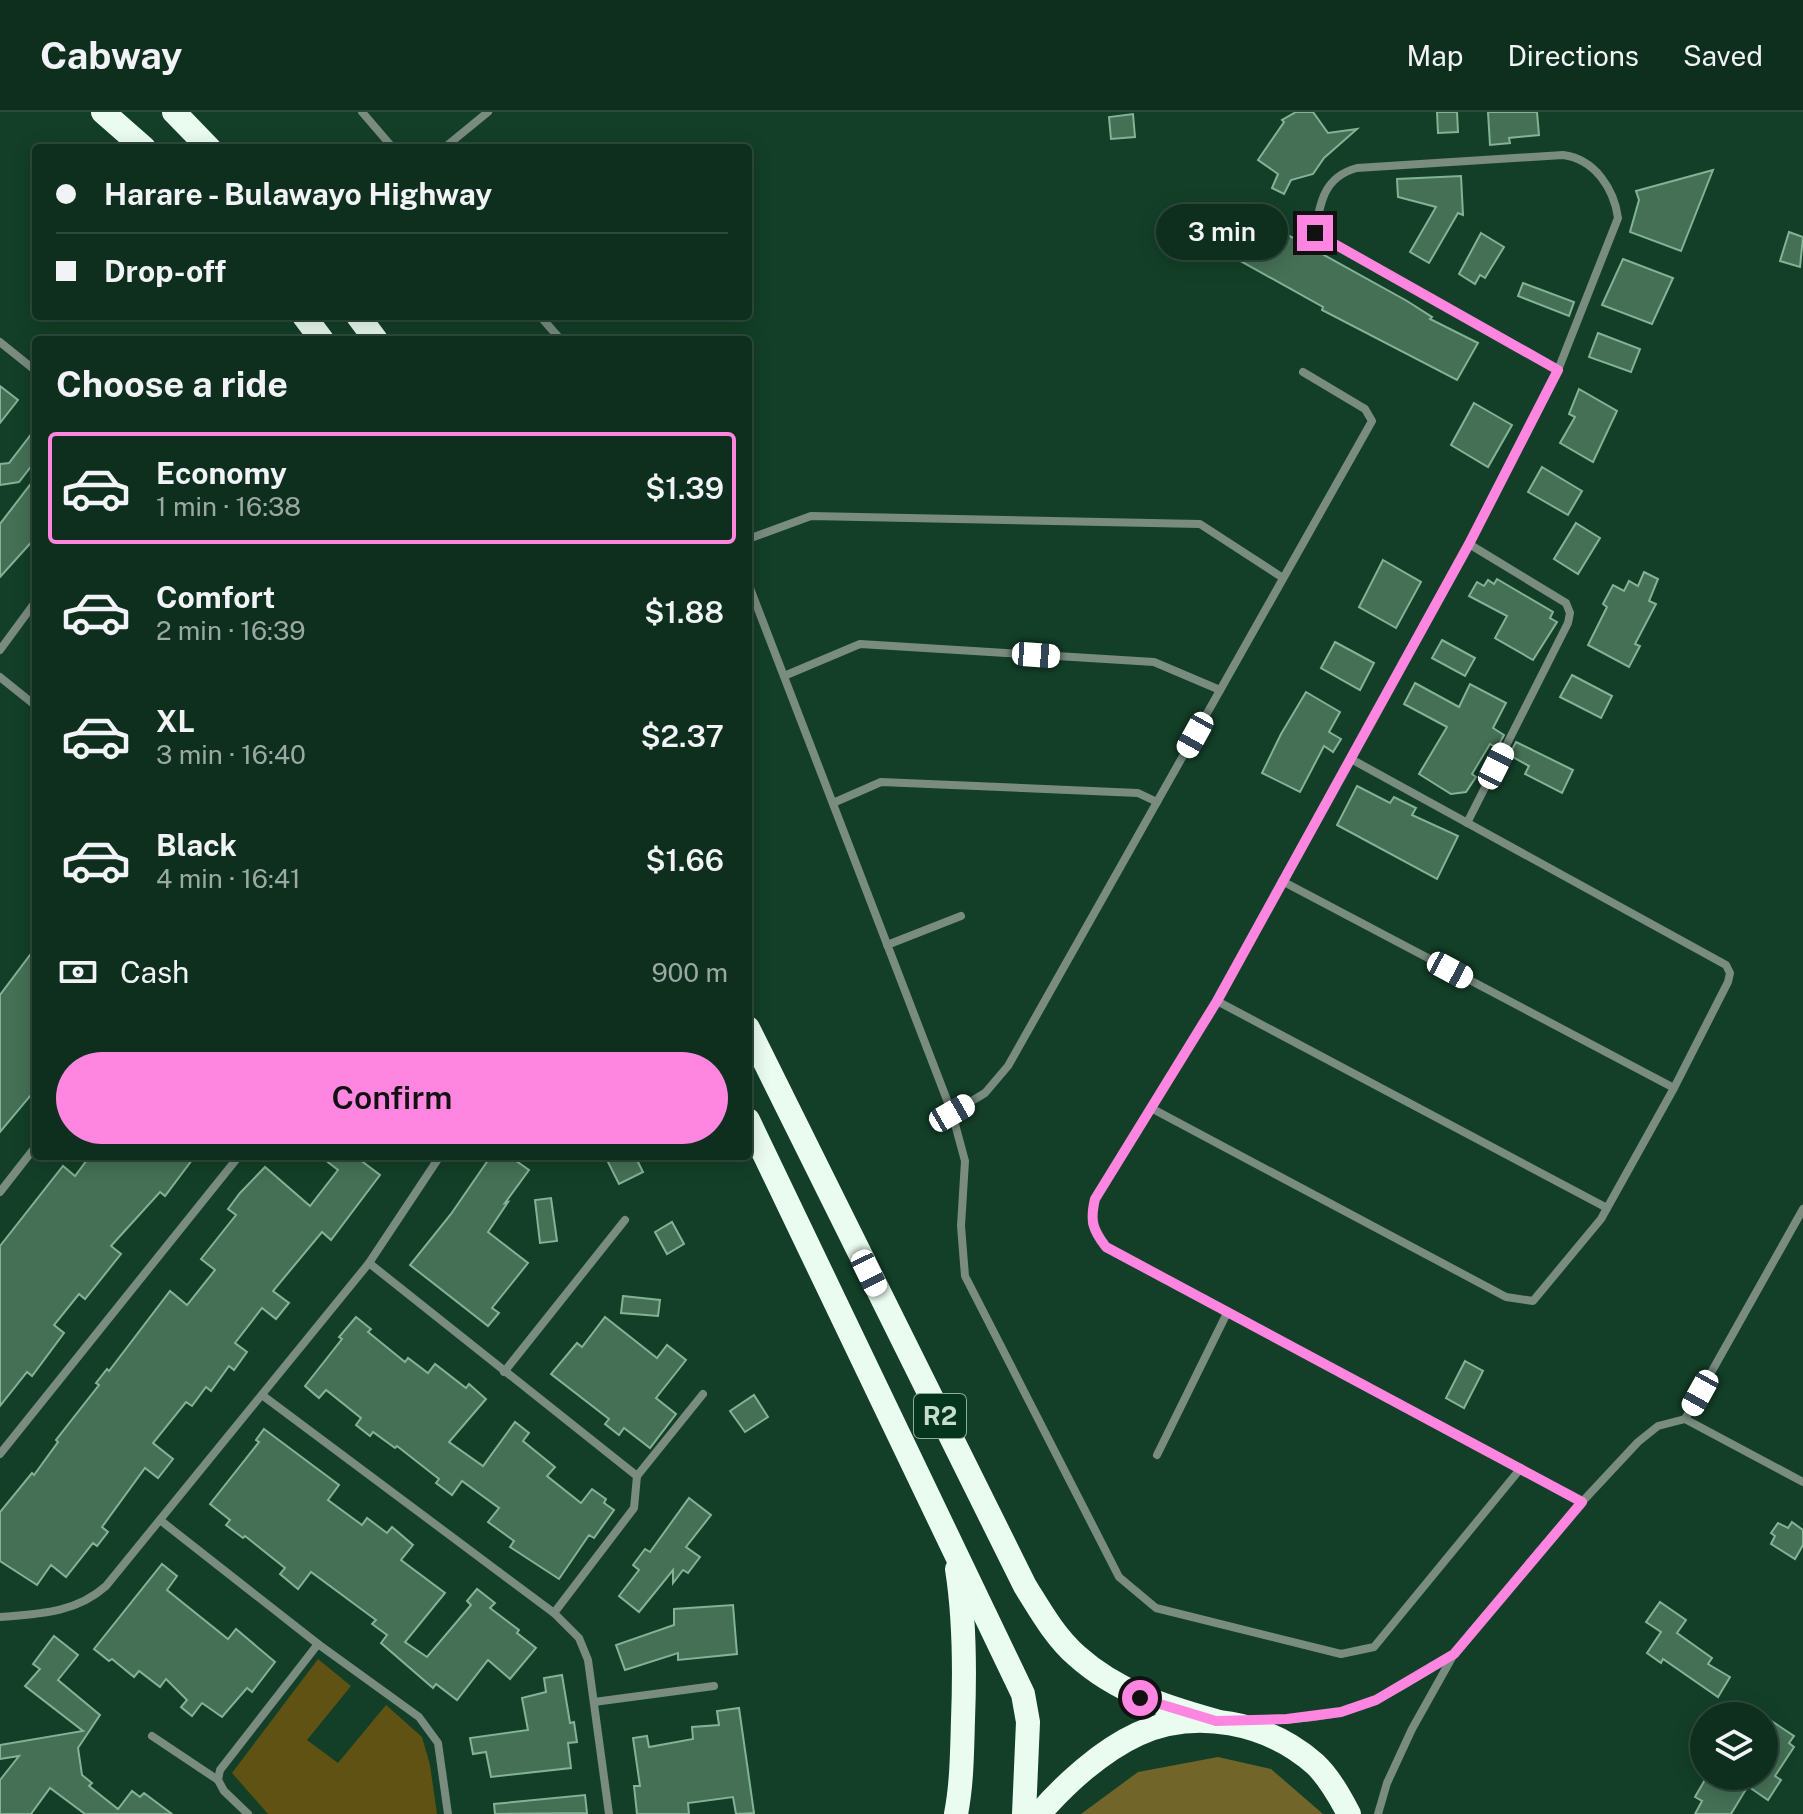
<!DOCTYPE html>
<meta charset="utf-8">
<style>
:root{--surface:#0e2f1e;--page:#173727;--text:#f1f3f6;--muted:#9ba9a4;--line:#2e4a3c;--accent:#fe86e1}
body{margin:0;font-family:"Public Sans",sans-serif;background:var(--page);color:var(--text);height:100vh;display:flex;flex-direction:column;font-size:30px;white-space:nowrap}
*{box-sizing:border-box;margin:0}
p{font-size:26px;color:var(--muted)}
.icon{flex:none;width:44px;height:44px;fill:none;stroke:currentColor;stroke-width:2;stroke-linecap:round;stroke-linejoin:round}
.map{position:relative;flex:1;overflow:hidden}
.details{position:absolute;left:32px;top:224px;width:720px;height:824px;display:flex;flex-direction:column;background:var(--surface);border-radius:8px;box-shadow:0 4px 20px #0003,0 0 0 2px var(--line)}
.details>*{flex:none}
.hud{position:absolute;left:32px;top:32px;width:720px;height:176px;border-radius:8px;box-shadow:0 4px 20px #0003,0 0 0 2px var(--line);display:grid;align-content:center;height:176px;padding:0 24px;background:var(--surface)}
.fabs{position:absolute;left:1690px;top:1590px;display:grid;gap:16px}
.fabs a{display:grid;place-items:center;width:88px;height:88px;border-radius:50%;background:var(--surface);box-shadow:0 4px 20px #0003,0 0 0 2px var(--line);font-size:40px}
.end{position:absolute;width:36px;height:36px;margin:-18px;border:10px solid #fe86e1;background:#111;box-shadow:0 0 0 4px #111}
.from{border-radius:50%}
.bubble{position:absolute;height:56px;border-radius:28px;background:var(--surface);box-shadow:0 4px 20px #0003,0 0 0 2px var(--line);font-size:26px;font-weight:600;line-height:56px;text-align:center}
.car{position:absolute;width:24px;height:48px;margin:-24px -12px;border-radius:10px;box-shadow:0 0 6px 2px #0007;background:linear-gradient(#fff 24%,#345 0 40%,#fff 0 76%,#345 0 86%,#fff 0)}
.hud b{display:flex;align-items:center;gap:28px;height:76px;font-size:30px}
.hud b+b{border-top:2px solid var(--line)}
.hud i{width:20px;height:20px;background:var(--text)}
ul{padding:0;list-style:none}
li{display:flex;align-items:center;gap:24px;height:112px;margin:0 16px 12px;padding:0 8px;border:4px solid transparent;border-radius:8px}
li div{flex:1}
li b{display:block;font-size:30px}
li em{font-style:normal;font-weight:600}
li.active{border-color:var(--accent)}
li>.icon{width:72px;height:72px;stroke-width:1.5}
h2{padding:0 24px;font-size:36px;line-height:96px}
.pay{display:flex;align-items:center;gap:20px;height:88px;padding:0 24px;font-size:30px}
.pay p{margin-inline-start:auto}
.action{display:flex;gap:16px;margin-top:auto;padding:16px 24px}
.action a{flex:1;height:92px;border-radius:48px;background:var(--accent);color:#111;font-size:32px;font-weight:600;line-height:92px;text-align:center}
header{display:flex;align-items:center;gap:48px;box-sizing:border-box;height:112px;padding:0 40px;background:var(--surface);border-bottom:2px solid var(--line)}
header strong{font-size:38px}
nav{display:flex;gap:44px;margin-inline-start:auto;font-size:28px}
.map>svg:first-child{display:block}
.green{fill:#5f5212}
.forest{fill:#71652a}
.building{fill:#457056;stroke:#84b296;stroke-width:2}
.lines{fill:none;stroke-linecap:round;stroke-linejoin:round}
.street{stroke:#798c7f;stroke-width:8}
.highway{stroke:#eafcf0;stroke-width:24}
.route{stroke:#fe86e1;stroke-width:10}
.labels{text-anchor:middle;stroke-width:6;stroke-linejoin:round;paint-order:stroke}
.shield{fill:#06351e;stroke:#8cab99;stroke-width:2}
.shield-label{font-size:26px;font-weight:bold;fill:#c6ddce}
</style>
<header>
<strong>Cabway</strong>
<nav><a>Map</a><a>Directions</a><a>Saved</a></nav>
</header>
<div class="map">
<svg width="1803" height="1702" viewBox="0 0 1803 1702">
<rect width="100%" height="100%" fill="#133f28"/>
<polygon class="green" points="318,1547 351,1574 307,1628 338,1651 386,1593 422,1625 430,1653 437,1702 268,1702 232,1661"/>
<polygon class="forest" points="1218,1645 1271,1657 1323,1702 1081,1702 1138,1660"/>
<g class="building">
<polygon points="1296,0 1313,0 1328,21 1357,17 1324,46 1313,62 1291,68 1284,82 1272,76 1278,62 1258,48 1284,10 1282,8"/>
<polygon points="1437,0 1457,0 1458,20 1438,21"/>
<polygon points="1488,0 1537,0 1539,23 1509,26 1510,31 1490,33"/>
<polygon points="1133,2 1135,25 1111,27 1109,5"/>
<polygon points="1713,58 1681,139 1630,120 1639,88 1636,79"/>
<polygon points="1461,64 1463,103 1458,101 1429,151 1410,140 1436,95 1398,85 1397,67"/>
<polygon points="1250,102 1407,189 1432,205 1430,207 1478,231 1457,268 1322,198 1323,195 1228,142"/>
<polygon points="1789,120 1803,125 1800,155 1780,149"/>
<polygon points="1481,121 1504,135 1485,166 1480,163 1475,172 1459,162"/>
<polygon points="1623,147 1673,166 1652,212 1602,193"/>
<polygon points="1523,171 1574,190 1569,204 1518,184"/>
<polygon points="1598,221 1640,237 1631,260 1589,245"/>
<polygon points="0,274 18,288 0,311"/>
<polygon points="1579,277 1617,299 1593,350 1560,331 1575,305 1569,302"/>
<polygon points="1474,291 1512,313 1488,355 1451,333"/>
<polygon points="36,316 36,348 19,370 0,373 0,352 9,351"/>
<polygon points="1542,355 1582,379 1568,403 1528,380"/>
<polygon points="36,365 36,425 0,465 0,412"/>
<polygon points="1576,411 1600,426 1578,462 1554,447"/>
<polygon points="1383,448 1421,470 1396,516 1359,495"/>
<polygon points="1644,460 1658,467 1649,489 1656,492 1635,532 1640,534 1629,555 1588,533 1607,495 1603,492 1613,473 1624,479 1629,469 1638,474"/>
<polygon points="1497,467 1553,500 1550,506 1557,510 1533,548 1495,526 1507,504 1469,484 1477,470 1484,474 1488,468 1494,472"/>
<polygon points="1442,528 1475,546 1465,564 1432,546"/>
<polygon points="1335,530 1374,551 1360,578 1321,556"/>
<polygon points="1572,563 1612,584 1601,606 1560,585"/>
<polygon points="1415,571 1459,595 1470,572 1506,591 1493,616 1504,623 1497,636 1490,632 1472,662 1476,665 1466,680 1451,682 1419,662 1447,615 1404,592"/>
<polygon points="1306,580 1340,600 1329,620 1341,627 1333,640 1324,634 1300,680 1262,661 1281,622"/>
<polygon points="1516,630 1573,658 1562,681 1525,662 1529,654 1509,643"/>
<polygon points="1357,674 1390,691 1394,685 1416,696 1412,703 1458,724 1437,767 1337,713"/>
<polygon points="36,835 36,977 0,1020 0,883"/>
<polygon points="90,1044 195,1044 165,1084 160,1080 111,1134 121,1142 85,1187 79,1182 54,1213 64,1221 32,1264 27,1260 0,1294 0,1134 63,1054 75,1064"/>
<polygon points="320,1044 355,1044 380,1063 331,1128 322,1120 273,1179 289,1191 276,1207 262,1196 235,1231 247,1240 234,1258 229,1254 211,1279 206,1275 192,1294 186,1290 153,1331 173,1347 158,1366 145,1356 102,1415 108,1420 97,1434 93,1431 66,1465 51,1453 37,1473 0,1449 0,1400 32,1361 34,1363 58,1330 56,1328 99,1273 96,1271 107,1257 109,1259 170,1179 187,1193 215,1158 201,1147 236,1103 228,1097 240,1081 265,1055 310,1094 338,1058"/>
<polygon points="491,1044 509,1044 529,1058 505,1091 508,1090 488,1120 528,1151 492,1196 499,1201 488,1214 410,1153 451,1102"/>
<polygon points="605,1044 635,1044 643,1060 619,1072"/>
<polygon points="551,1086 557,1129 540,1131 535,1088"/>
<polygon points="672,1110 684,1132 667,1142 655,1120"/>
<polygon points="623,1184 660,1188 658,1204 621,1201"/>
<polygon points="356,1205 371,1217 368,1220 405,1250 408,1246 428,1261 435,1252 466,1276 469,1272 486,1287 449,1330 483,1354 515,1310 529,1321 523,1329 555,1355 547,1364 581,1391 592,1377 606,1387 604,1391 614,1398 594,1426 589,1423 559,1467 510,1435 514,1429 488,1410 499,1396 462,1369 452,1383 436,1371 439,1367 397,1334 395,1336 373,1320 370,1324 356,1313 361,1306 326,1278 319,1286 305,1274 342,1227 339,1225"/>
<polygon points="605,1205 657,1246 667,1233 686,1248 656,1286 676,1302 650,1336 624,1316 619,1323 605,1312 609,1307 551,1262 577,1231 582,1235"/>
<polygon points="1465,1249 1483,1259 1464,1296 1446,1286"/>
<polygon points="754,1283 768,1305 745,1320 730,1299"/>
<polygon points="264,1317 339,1373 328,1388 362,1413 367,1406 387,1421 392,1415 413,1433 401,1448 445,1481 405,1530 427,1545 471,1493 467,1489 477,1477 495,1491 490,1496 519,1518 517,1521 536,1536 510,1567 488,1548 457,1588 436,1572 433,1576 381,1531 387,1523 372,1512 376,1508 311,1460 298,1477 280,1462 285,1456 245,1424 243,1426 226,1413 230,1408 210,1392 259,1330 256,1328"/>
<polygon points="689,1386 711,1403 686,1435 700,1445 688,1461 683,1458 673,1471 673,1458 639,1500 619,1484 639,1458 633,1453 645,1437 650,1440"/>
<polygon points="1792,1410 1803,1418 1803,1433 1795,1447 1771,1432 1775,1424 1771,1421 1778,1411 1788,1416"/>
<polygon points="162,1452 177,1464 167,1478 228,1527 236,1517 275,1550 252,1580 247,1576 222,1605 202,1591 192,1604 181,1595 187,1588 166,1567 160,1575 139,1559 134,1565 112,1547 109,1549 94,1537"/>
<polygon points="1660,1490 1686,1508 1677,1521 1712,1546 1708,1552 1730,1565 1718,1585 1663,1547 1661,1551 1647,1541 1661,1520 1646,1510"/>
<polygon points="733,1493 737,1542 678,1548 678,1541 625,1558 616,1533 674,1513 674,1497"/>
<polygon points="54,1524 78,1543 58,1568 100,1603 78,1636 82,1663 92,1671 89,1674 118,1697 132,1679 140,1685 144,1681 172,1702 85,1702 50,1676 31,1702 0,1702 0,1668 19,1644 0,1647 0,1633 83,1619 25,1574 40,1557 33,1552"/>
<polygon points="562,1563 570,1611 574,1610 577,1630 568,1631 571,1656 491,1665 486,1640 473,1642 470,1626 528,1618 522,1586 546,1580 544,1566"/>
<polygon points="739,1596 754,1701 736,1702 733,1685 688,1691 689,1702 637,1702 634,1674 640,1674 633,1626 647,1624 649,1635 693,1627 692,1615 719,1613 717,1599"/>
<polygon points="1764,1604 1794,1624 1789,1631 1794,1635 1775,1664 1781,1668 1768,1688 1749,1675 1757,1664 1764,1664"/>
<polygon points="1717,1664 1754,1664 1731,1702 1695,1702 1702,1689 1695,1685 1706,1666 1713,1670"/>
<polygon points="585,1683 587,1701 495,1702 494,1692"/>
</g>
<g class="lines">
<g class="street">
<polyline points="362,0 393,36"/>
<polyline points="444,36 488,0"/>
<polyline points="540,204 561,228"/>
<polyline points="0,230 36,259"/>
<path d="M1558 258 1315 121C1320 92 1323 65 1357 56L1563 43C1595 47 1614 77 1618 106L1558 258 1469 432 1217 889 1095 1087C1089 1111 1091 1116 1106 1135L1582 1390"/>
<polyline points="748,427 811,404 1200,412 1283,466"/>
<polyline points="748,471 952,1001 965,1049 961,1114 965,1164 1119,1465 1156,1496 1341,1542 1374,1535 1521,1356"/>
<polyline points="0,538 36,489"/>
<polyline points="784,564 860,532 1154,550 1220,578"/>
<polyline points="0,565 36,594"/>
<polyline points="833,691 881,670 1138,681 1157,690"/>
<polyline points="1467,711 1568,511 1570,501 1566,491 1469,432"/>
<polyline points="1282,769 1674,976"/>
<polyline points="887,833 961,804"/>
<polyline points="1217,889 1607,1096"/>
<polyline points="1151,996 1506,1185 1533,1189 1601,1107 1674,976 1728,870 1730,861 1726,853 1351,647"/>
<polyline points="952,1001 985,981 1008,954 1372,309 1365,297 1303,260"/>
<polyline points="0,1080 36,1034"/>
<polyline points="504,1260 625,1108"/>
<polyline points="262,1283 554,1501 634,1396 637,1364 369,1151"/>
<polyline points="1685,1307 1803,1097"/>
<polyline points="0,1342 239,1044"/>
<polyline points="1157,1343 1227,1201"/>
<polyline points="637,1364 703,1282"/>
<polyline points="160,1408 318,1532 419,1605 438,1631 448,1702"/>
<polyline points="554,1501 579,1526 588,1548 609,1702"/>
<path d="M0 1505C39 1502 76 1501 106 1474L369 1151 440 1044"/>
<polyline points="594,1590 714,1574"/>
<path d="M1254 1608C1283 1608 1313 1607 1341 1600 1382 1590 1418 1564 1453 1543"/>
<polyline points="152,1624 218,1668"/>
<polyline points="248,1702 224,1679 218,1668 220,1658 318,1532"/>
<polyline points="1378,1702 1387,1671 1412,1617 1454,1542 1582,1390 1638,1330 1658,1314 1685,1307 1803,1370"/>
</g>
<g class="highway">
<polyline points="103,0 144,36"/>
<polyline points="174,0 209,36"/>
<polyline points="304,204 322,228"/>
<polyline points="358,204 376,228"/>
<path d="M748 916 1025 1474C1040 1498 1055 1525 1077 1544 1117 1580 1166 1595 1216 1609"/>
<polyline points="748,1008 1023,1582 1028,1610 1024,1702"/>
<path d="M956 1702C962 1671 962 1640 963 1608 965 1557 965 1508 957 1457"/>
<path d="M1039 1702C1065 1672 1101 1639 1138 1622 1196 1596 1267 1610 1315 1652 1329 1665 1340 1685 1349 1702"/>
</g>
</g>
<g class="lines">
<path class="route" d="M1140 1586 1216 1609 1287 1607 1341 1600 1376 1588 1454 1542 1582 1390 1106 1135C1092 1117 1090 1108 1095 1087L1217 889 1469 432 1558 258 1315 121"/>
</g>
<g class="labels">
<rect class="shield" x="914" y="1282" width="52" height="44" rx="6"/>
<g class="shield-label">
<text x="940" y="1313">R2</text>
</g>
</g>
</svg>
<div class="fabs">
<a><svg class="icon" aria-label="layers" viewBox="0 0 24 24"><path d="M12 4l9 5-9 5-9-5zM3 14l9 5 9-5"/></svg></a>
</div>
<i class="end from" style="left:1140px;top:1586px"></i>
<i class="end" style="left:1315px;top:121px"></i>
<div class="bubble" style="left:1156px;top:92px;width:132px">3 min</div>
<i class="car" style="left:1036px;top:543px;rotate:94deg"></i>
<i class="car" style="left:1195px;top:623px;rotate:209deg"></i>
<i class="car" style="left:1496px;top:654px;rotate:27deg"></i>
<i class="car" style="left:1450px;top:858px;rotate:118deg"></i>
<i class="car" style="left:952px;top:1001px;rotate:60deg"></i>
<i class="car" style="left:869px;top:1161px;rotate:154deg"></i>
<i class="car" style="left:1700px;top:1281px;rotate:209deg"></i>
<div class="hud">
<b><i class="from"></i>Harare - Bulawayo Highway</b>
<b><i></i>Drop-off</b>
</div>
<section class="details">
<h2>Choose a ride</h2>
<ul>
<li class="active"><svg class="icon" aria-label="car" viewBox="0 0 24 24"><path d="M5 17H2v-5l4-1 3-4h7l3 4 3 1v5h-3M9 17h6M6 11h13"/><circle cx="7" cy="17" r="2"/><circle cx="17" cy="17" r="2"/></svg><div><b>Economy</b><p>1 min · 16:38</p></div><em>$1.39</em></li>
<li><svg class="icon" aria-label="car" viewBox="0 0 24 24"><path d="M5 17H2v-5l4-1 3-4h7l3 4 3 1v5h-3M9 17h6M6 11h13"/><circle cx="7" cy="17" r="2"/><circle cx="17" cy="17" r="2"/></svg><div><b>Comfort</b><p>2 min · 16:39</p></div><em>$1.88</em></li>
<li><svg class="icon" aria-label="car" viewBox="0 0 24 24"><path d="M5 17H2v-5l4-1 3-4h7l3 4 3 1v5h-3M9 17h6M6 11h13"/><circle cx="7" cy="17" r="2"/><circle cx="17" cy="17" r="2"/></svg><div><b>XL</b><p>3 min · 16:40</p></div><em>$2.37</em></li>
<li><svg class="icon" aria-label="car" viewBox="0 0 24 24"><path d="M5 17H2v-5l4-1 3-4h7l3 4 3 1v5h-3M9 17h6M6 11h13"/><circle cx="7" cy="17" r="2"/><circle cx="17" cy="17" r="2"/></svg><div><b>Black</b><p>4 min · 16:41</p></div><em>$1.66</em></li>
</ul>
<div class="pay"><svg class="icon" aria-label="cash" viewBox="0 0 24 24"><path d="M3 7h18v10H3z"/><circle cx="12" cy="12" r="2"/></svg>Cash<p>900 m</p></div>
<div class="action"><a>Confirm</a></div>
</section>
</div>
